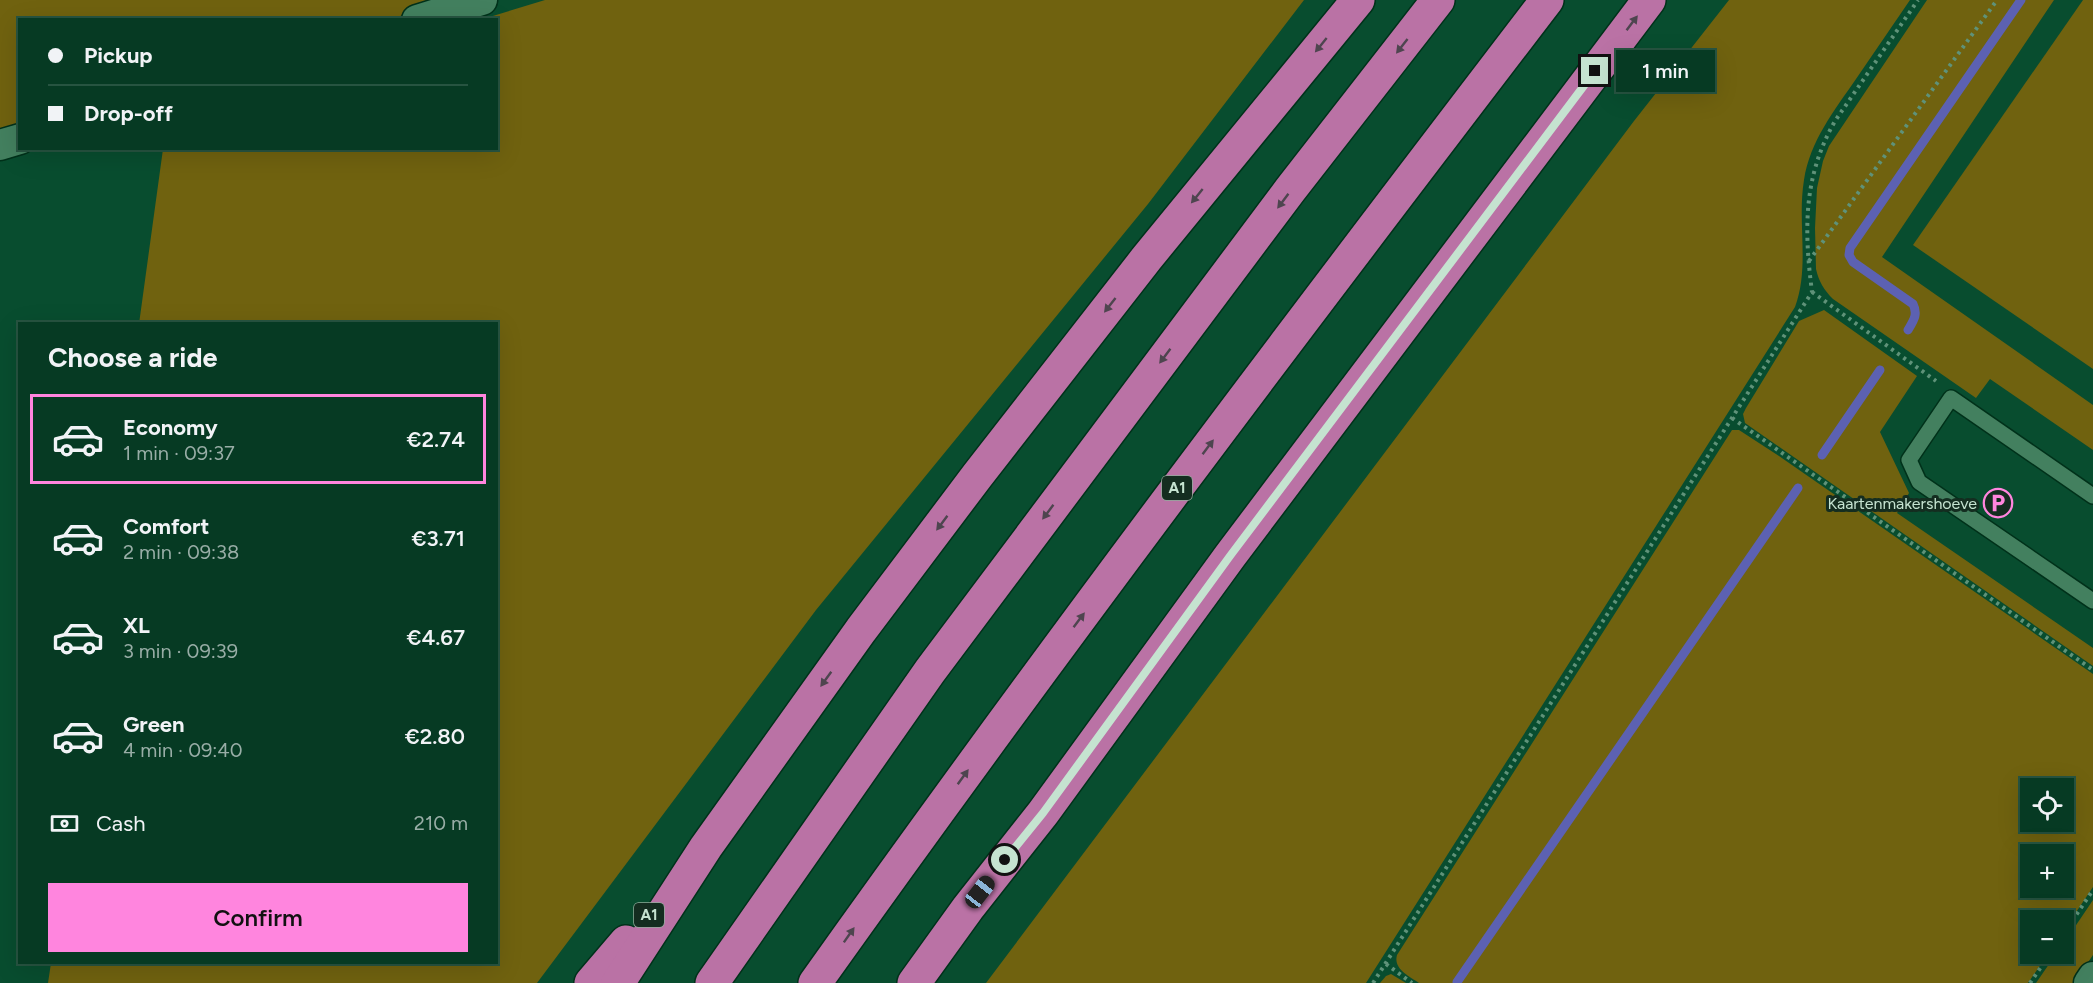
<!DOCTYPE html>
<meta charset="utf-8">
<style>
:root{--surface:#063a23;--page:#144530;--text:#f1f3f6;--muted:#98ada6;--line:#275441;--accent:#ff85de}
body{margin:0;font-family:Figtree,sans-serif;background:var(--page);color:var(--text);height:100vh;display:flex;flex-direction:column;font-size:22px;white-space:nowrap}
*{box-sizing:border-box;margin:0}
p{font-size:20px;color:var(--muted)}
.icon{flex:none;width:33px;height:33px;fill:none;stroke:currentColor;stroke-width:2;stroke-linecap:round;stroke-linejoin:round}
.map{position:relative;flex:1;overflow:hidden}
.drawer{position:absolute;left:18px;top:322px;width:480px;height:642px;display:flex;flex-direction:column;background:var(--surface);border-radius:0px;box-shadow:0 6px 24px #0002,0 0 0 2px var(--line)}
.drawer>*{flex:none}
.guide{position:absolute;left:18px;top:18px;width:480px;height:132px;border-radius:0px;box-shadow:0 6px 24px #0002,0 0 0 2px var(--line);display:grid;align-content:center;height:132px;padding:0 30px;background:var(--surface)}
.tools{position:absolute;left:2020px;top:778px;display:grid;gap:12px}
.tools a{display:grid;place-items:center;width:54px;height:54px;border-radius:0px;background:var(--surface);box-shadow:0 6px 24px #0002,0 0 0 2px var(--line);font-size:30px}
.end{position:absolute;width:27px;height:27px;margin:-14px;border:8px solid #c5e3d0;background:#111;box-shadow:0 0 0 3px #111}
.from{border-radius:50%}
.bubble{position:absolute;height:42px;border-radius:0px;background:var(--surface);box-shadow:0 6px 24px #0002,0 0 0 2px var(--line);font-size:20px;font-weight:600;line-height:42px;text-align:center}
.car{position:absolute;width:18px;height:36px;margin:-18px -9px;border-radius:8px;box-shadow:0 0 4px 2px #0007;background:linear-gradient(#222 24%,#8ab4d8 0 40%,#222 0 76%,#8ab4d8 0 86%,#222 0)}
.guide b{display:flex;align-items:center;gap:21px;height:57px;font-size:22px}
.guide b+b{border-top:2px solid var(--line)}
.guide i{width:15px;height:15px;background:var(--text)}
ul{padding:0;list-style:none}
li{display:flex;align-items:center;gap:18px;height:90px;margin:0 12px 9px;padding:0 18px;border:3px solid transparent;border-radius:0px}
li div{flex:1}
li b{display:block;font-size:22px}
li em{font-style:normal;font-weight:600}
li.current{border-color:var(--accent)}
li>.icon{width:54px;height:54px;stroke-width:1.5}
h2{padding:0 30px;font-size:27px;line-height:72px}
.pay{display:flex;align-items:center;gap:15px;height:66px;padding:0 30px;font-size:22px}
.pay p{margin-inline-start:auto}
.cta{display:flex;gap:12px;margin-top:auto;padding:12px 30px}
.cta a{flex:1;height:69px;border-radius:0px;background:var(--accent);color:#111;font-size:24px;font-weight:600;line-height:69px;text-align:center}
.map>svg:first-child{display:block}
.green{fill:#70620f;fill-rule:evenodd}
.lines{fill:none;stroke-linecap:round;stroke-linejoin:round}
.stream{stroke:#5c61b2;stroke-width:9}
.service-casing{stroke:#00311a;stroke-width:18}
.minor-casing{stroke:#00311a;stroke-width:33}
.motorway-casing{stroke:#00311a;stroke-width:36}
.path{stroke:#5f9279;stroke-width:4;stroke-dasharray:3 4.5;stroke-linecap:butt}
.service{stroke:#43805f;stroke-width:15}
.minor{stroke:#43805f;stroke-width:30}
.motorway{stroke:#ba72a5;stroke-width:33}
.oneway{fill:#4e454f}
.route{stroke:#c5e3d0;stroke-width:8}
.labels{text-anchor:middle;stroke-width:6;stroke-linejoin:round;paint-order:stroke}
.shield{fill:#142d20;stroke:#90ac9b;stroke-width:1.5}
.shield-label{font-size:15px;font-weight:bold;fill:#c5e3d0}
.poi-label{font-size:16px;fill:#c5e3d0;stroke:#142d20;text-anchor:end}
</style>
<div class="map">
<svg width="2093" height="983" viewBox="0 0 2093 983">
<rect width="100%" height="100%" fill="#084d2f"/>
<g class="green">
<polygon points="0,0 453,0 387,20 20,20 19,127 0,133"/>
<polygon points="545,0 1304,0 1148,204 816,610 537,983 48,983 51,963 496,963 496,324 139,324 163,149 496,148 496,20 483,19"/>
<path d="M1729 0H1910C1892 26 1874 53 1856 79 1834 111 1810 141 1804 180 1797 222 1810 267 1795 307L1366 983H986L1634 121Z"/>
<path d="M1927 0H2054L1882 257 2093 405V450L1990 379 1976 398 1833 299C1824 290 1819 282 1816 269L1815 228 1817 188 1823 161 1829 146Z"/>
<polygon points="2083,0 2093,0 2093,369 1913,245"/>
<polygon points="1824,310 1917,376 1880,432 1909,493 1897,513 2093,648 2093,666 1745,423 1743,414 1746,408 1799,321"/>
<path d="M1732 430H1739L1779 456 2093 674V887L2064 930V921H2031V954H2048L2028 983H1419C1409 976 1393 969 1397 955ZM2031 789H2064V822H2031ZM2031 855H2064V888H2031Z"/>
<polygon points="2093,900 2093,955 2074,983 2036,983 2056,954 2064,954 2064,943"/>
<polygon points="1391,974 1406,983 1380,983 1386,976"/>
</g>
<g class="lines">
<g class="stream">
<path d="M1908 330C1914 320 1918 314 1913 304L1853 262 1849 255 1850 248 2021 0"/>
<polyline points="1822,455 1880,370"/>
<polyline points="1457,982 1798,488"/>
</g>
<g class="service-casing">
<polyline id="service" points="2093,496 1951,398 1909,460 1919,482 2093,601"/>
</g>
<g class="minor-casing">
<g id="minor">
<polyline points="417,20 482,0"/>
<polyline points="0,145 20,139"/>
<polyline points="2089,983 2093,977"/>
</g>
</g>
<g class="motorway-casing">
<g id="motorway">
<polyline points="591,983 626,942"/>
<polyline points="618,983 706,847 861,630 977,476 1146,259 1358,0"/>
<polyline points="712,983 930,671 1290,190 1438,0"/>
<path d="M815 983C1052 650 1299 324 1547 0"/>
<polyline points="914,983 968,908 1043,813 1230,556 1649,0"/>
</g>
</g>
<g class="path">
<polyline points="1809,261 1997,0"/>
<polyline points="1812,292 1936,381"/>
<polyline points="1732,418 2093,670"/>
<polyline points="2064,933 2093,890"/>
<polyline points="1386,964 1412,983"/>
<path d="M1373 983 1812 292C1804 230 1803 177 1835 121L1918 0"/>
<polyline points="2030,983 2050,954"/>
</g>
<use href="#service" class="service"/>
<use href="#minor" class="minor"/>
<use href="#motorway" class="motorway"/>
</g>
<defs><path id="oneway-solid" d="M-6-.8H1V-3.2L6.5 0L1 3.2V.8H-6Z" transform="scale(1.5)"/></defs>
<g class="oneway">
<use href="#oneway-solid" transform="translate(1632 23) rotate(-53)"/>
<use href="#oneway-solid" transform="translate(1321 45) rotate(129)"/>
<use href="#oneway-solid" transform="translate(1402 46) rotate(128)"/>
<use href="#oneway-solid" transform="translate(1197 196) rotate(129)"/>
<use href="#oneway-solid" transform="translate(1283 201) rotate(127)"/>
<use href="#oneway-solid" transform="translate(1110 305) rotate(128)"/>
<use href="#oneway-solid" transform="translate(1165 356) rotate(127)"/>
<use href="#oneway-solid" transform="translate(1208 447) rotate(-53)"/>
<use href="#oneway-solid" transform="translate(1048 512) rotate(127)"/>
<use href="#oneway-solid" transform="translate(942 523) rotate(127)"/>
<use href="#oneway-solid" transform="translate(1079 620) rotate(-53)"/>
<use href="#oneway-solid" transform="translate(826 679) rotate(126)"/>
<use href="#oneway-solid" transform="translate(963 777) rotate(-54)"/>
<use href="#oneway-solid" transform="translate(849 935) rotate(-55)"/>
</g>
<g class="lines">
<polyline class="route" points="1005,860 1043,813 1230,556 1595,71"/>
</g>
<defs>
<g id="parking-ring" transform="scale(1.5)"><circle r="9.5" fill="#142d20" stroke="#ff85de" stroke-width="1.5"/><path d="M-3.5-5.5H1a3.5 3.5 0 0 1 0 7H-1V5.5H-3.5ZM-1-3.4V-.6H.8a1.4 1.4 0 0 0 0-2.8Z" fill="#ff85de"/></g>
</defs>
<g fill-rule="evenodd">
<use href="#parking-ring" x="1998" y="503"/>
</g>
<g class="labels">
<g class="shield">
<rect x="1162" y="476" width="30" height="24" rx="4.5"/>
<rect x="634" y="903" width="30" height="24" rx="4.5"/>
</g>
<g class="shield-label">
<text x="1177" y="493">A1</text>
<text x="649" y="920">A1</text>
</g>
<g class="poi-label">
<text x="1977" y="509">Kaartenmakershoeve</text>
</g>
</g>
</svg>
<div class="tools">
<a><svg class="icon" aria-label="locate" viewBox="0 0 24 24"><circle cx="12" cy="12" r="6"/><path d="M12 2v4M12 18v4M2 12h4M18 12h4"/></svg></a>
<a>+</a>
<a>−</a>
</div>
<i class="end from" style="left:1005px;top:860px"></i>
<i class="end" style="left:1595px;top:71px"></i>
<div class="bubble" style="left:1616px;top:50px;width:99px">1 min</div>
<i class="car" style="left:980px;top:892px;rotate:38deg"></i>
<div class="guide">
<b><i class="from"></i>Pickup</b>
<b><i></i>Drop-off</b>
</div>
<section class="drawer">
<h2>Choose a ride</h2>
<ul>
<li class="current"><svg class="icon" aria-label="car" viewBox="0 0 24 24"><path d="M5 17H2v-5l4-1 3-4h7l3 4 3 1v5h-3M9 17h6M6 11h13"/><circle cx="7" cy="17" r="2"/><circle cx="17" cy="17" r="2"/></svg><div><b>Economy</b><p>1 min · 09:37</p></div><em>€2.74</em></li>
<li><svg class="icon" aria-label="car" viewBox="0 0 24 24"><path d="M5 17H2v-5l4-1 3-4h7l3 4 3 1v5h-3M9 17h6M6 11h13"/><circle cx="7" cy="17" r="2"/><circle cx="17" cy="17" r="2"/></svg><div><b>Comfort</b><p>2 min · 09:38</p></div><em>€3.71</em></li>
<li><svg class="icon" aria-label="car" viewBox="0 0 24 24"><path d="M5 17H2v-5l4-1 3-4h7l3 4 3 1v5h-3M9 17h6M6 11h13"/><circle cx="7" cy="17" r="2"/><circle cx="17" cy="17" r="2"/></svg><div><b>XL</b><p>3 min · 09:39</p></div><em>€4.67</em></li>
<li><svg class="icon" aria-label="car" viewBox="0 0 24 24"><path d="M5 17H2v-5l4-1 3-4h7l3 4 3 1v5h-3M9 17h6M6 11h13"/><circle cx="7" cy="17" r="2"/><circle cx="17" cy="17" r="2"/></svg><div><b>Green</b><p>4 min · 09:40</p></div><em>€2.80</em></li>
</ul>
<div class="pay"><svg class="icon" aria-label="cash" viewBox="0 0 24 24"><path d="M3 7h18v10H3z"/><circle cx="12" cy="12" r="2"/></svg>Cash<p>210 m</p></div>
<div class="cta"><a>Confirm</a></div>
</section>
</div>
